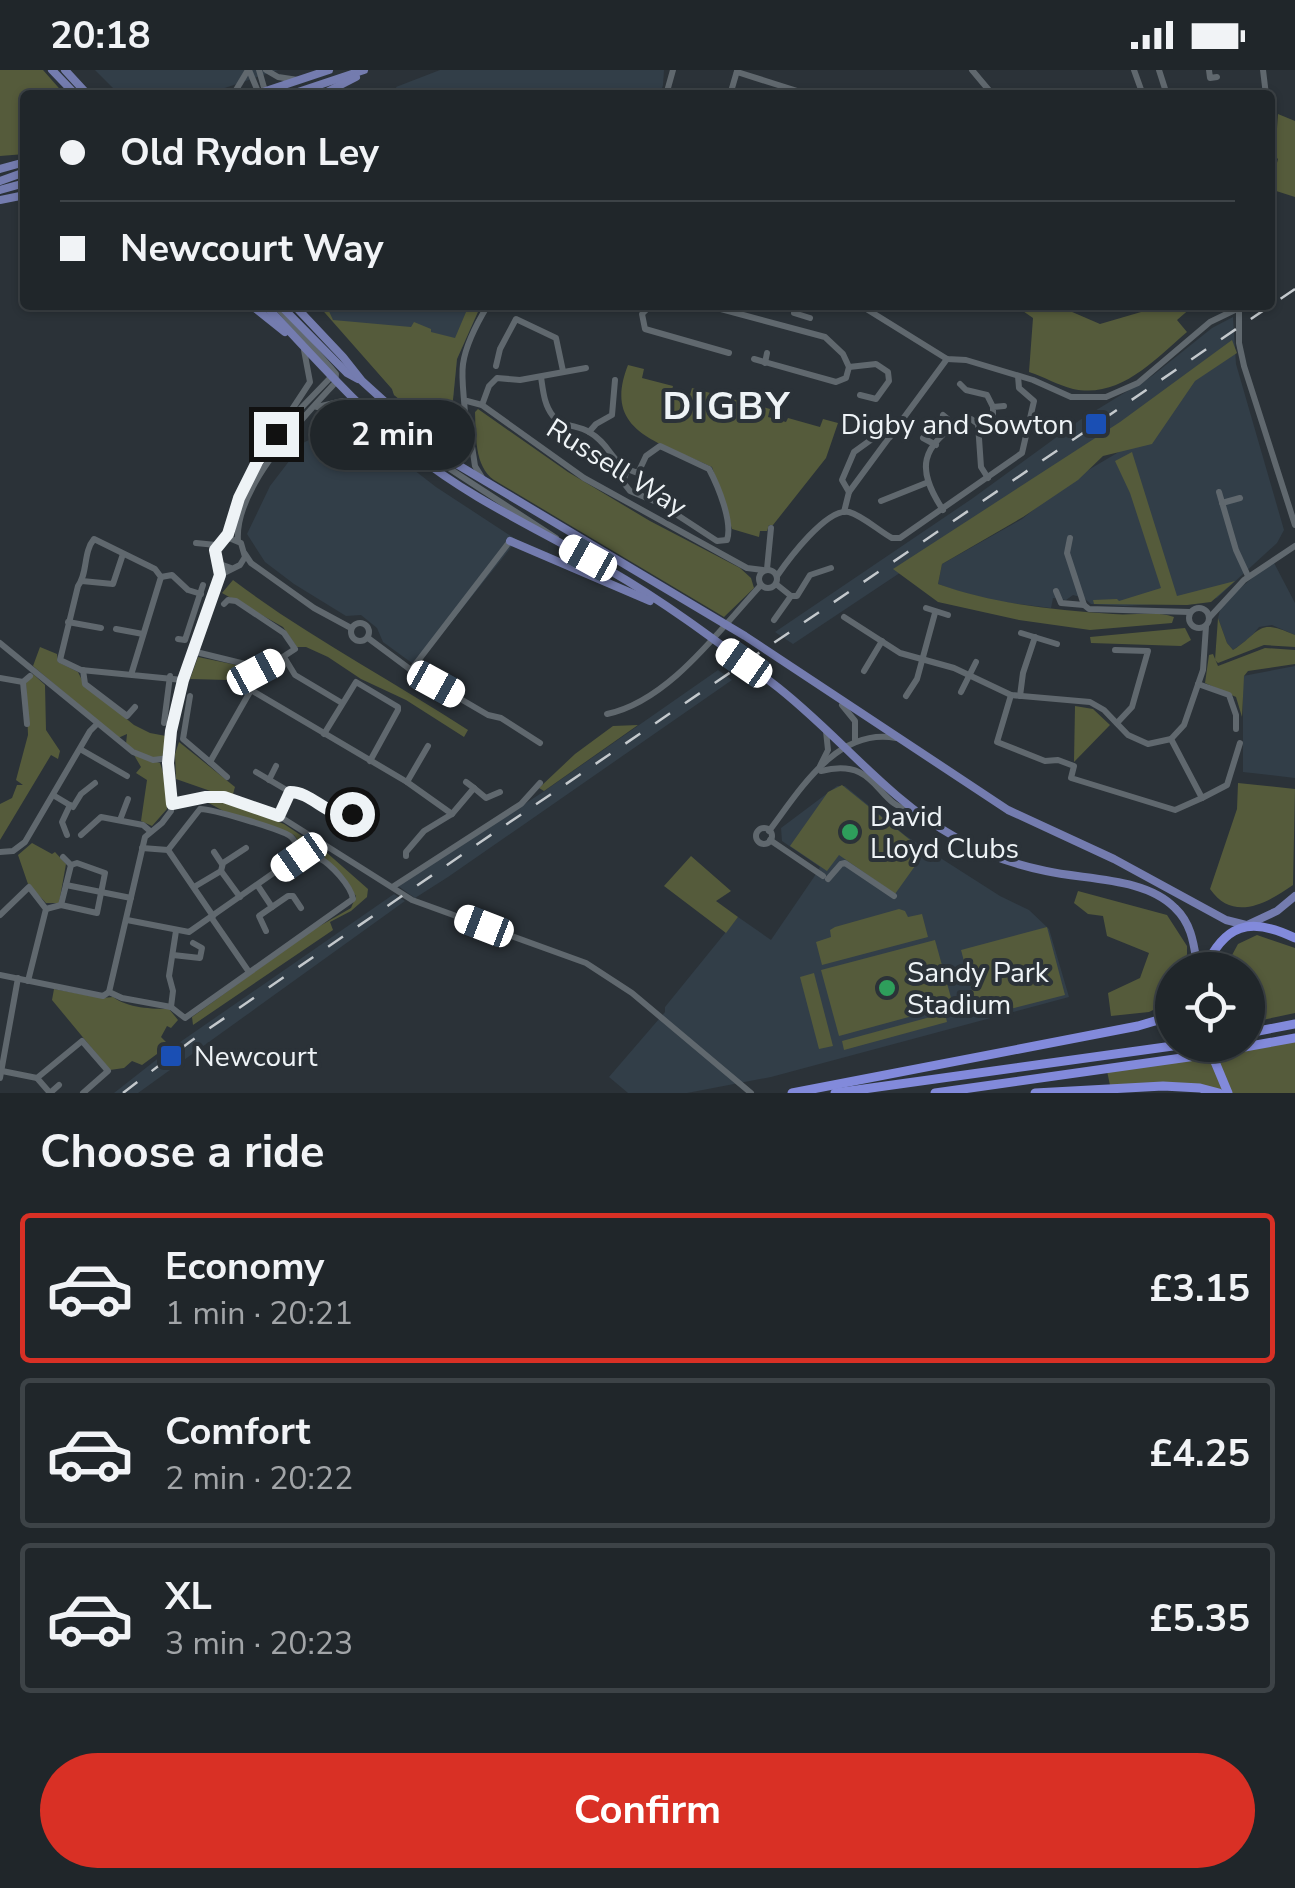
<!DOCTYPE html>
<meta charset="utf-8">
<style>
:root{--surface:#20262a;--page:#2d3236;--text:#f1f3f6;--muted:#a2a5a8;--line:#3d4347;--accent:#d93025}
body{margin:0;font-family:"Nunito Sans",sans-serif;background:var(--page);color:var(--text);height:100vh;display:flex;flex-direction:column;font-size:38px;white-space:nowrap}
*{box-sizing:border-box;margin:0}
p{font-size:32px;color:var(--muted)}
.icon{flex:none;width:55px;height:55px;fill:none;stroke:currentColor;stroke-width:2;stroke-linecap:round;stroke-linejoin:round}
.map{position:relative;height:1023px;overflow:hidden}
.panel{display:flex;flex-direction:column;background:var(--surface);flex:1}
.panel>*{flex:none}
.banner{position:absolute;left:20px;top:20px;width:1255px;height:220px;border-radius:10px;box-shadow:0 2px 8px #0004,0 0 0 2px var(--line);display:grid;align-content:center;height:220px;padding:0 40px;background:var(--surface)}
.fabs{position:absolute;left:1155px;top:882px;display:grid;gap:20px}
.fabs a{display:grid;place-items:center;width:110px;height:110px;border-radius:50%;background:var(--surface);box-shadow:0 2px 8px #0004,0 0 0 2px var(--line);font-size:50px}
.end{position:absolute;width:45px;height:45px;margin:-22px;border:12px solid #eef3f6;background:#111;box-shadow:0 0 0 5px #111}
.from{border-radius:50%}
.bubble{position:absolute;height:70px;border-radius:35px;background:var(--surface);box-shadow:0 2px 8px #0004,0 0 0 2px var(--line);font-size:32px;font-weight:700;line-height:70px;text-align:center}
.car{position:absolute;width:30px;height:60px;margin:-30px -15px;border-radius:12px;box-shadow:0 0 8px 2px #0007;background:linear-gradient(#fff 24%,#345 0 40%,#fff 0 76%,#345 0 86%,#fff 0)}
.banner b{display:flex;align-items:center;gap:35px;height:95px;font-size:38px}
.banner b+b{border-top:2px solid var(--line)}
.banner i{width:25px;height:25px;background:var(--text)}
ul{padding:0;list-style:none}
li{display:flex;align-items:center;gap:30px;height:150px;margin:0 20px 15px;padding:0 20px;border:5px solid var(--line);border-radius:10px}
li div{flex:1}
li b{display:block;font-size:38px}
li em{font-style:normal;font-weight:700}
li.selected{border-color:var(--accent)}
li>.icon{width:90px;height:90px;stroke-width:1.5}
h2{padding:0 40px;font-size:45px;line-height:120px}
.cta{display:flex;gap:20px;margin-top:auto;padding:20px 40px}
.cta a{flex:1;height:115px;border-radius:60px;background:var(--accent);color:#fff;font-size:40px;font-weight:700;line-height:115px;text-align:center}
.status{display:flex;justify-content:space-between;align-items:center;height:70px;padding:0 50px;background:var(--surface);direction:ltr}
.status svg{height:28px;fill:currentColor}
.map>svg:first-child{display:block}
.built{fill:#323e48}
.green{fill:#555b3b}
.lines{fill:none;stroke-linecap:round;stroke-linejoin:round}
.minor{stroke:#60686e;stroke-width:6}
.major{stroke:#747caf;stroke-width:8}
.highway{stroke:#828adb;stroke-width:9}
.rail{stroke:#c4c9cd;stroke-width:2.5;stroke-dasharray:18 18;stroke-linecap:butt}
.route{stroke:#eef3f6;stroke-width:12}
.transit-dot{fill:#1a4fb4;stroke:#2b3238;stroke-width:4}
.leisure-dot{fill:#2e9e5b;stroke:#2b3238;stroke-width:4}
.labels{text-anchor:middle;stroke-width:8;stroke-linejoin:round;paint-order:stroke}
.poi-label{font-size:28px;fill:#eef3f6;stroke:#2b3238;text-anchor:start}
.street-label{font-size:28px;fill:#eef3f6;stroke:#2b3238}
.district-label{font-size:38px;font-weight:bold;letter-spacing:2.5px;fill:#eef3f6;stroke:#2b3238}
</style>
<div class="status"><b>20:18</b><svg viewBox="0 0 49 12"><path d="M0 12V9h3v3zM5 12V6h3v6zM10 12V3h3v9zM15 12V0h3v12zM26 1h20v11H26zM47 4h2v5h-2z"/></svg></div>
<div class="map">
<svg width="1295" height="1023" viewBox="0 0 1295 1023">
<rect width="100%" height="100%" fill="#2b3238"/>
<g class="built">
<polygon points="95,0 278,0 204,25 120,25"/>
<polygon points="440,0 664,0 663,15 660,25 399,25 396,17"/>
<polygon points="320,235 481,235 457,289 450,360 442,363 437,360 394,325 392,319"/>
<polygon points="1233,247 1236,294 1284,460 1277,473 1217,528 1187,535 1170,533 1125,536 1091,534 1084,528 1073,525 1066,530 1053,528 1051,538 979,529 938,514 942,494 1022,449 1068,412 1156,360 1169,318 1101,369 793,574 775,562 973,428 1080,350 1152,306 1212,258"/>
<polygon points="332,358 365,362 436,417 517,470 416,596 383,572 377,558 361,545 346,546 294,514 265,492 247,464 270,416 303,373"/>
<polygon points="1273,491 1295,533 1295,565 1272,555 1259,557 1251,567 1233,580 1227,573 1218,548 1222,533"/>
<polygon points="1295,596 1295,708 1243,702 1243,606"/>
<polygon points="718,600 732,610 448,807 415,828 398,816 543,722"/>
<polygon points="837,716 845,716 906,766 1000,826 1029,840 1049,859 1069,927 771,1007 687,1023 628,1023 609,1007 665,942 665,937 738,847 771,870 814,807 820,797 782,771 781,758"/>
<polygon points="394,824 405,831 138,1023 114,1023 170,979"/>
</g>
<g class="green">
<polygon points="0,0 43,0 65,25 25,25 25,84 0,86"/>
<polygon points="1278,44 1295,51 1295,127 1270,119 1278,89 1275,86"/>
<polygon points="318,235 327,237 333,250 411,257 414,252 431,259 431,262 455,268 469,235 481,235 457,289 450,360 442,363 437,360 394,325 392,319"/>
<path d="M1014 235H1056L1100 254 1165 235 1192 237 1177 250 1187 262C1154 290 1120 329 1073 319 1057 315 1045 307 1029 302L1033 248Z"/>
<path d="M1232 270 1237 283 1195 311 1152 374 1103 386 1078 410 1023 447 942 494 938 514C994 534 1054 540 1113 544 1134 546 1154 540 1174 547L1172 553 1090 560 1019 550 938 532 893 499 1120 352Z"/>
<path d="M628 295 644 299 642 308 673 316 672 320 690 325 692 318 770 339 768 347 786 352 788 348 820 357 823 349 838 353 826 388 773 455H769L767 461H760L759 467 732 459 712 397C661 372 601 363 628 295Z"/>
<path d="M478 339 568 402 650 451 740 498 751 508 754 518 724 547 494 410C474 396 476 364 475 342Z"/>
<polygon points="1132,382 1177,526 1235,511 1211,532 1187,535 1094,534 1093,530 1117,529 1119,531 1161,518 1130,423 1115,391"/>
<path d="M233 510C307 566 390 609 468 660L464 667 406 630 361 609 328 587 306 577H297L283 557 222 523Z"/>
<path d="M1218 548 1227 573 1233 580C1263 560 1257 548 1295 565V577L1264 575 1218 593 1215 590Z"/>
<polygon points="1185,558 1191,570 1181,576 1091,573 1090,567"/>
<polygon points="40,577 57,584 58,592 78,602 84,614 134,655 150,663 166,666 162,688 144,686 126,674 127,664 118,668 33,596"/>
<polygon points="1265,578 1295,580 1295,594 1248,601 1244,606 1242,647 1236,627 1205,613 1209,585 1213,584 1218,596"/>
<polygon points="198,587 246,597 250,601 244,613 247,621 228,610 190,609"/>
<polygon points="33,604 45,615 46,660 60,681 58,689 51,685 0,770 0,734 12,728 17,715 23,715 16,710 28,665 26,613"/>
<polygon points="1075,636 1093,639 1110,655 1074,692"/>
<polygon points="638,655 544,721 539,718 575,684 613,656"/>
<polygon points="179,672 235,717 233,724 219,724 176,709 175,684"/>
<polygon points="134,685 160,693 165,708 167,739 152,756 141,751 147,710 136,703 141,697"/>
<path d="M1238 713 1295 719 1293 815C1266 834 1233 852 1210 819L1237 739Z"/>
<polygon points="842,715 925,782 895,824 839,785 827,801 790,776 828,722"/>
<polygon points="205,731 226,731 284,754 326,782 368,819 367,827 351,841 330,852 333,860 193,955 192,947 311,861 351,838 356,826 324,788 306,781 294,765 229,744"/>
<polygon points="32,773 52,784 55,782 66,794 59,833 46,833 28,814 18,785"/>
<polygon points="691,786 731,821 716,831 738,847 726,863 664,816"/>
<polygon points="1078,821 1167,845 1187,876 1187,900 1172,900 1172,931 1149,942 1111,946 1108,923 1140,908 1149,883 1107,866 1103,846 1088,844 1074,833"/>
<polygon points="899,839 905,841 908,847 922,844 928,867 822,895 816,872 831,867 830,860 835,857"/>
<polygon points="1047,857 1065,925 979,947 961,880"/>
<polygon points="1257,865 1295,878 1295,943 1248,953 1248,900 1224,900 1238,874"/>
<polygon points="935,870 953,935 839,966 821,900"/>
<polygon points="814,903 833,976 819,979 800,907"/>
<path d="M54 919 102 928 113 927C128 938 152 939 169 939L178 950 171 958 167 956 161 967 167 973H172L142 995 132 991 124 998 110 1000 52 930Z"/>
<polygon points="945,943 947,952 844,980 842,971"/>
<polygon points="1295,968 1295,1023 1219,1023 1200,1018 1111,1020 1107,1001 1212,988 1233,980"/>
</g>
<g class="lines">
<g class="minor">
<polyline points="249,0 259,24"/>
<polyline points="259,0 265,21"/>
<polyline points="266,0 278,7 298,10"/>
<polyline points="972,0 993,25"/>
<polyline points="1134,0 1143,25"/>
<polyline points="1159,0 1167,25"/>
<polyline points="1209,0 1210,8 1217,7"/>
<polyline points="1263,0 1266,25"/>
<polyline points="737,2 810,25"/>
<polyline points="233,25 248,0"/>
<polyline points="666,25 673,0"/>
<polyline points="730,25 737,1"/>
<polyline points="651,235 642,244 645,259 729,283"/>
<polyline points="706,235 825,267 843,284 849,297"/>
<polyline points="860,235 947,289 966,290 1033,310 1071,327 1106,327 1138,313 1210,252 1239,238"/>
<polyline points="1239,236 1239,273 1244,296 1295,455"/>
<polyline points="794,243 810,248"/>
<polyline points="754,289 836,312 846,308 849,297"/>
<polyline points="765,293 767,283"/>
<polyline points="496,296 500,279 516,249 556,268 563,301"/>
<polyline points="849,297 876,294 888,302 889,311 876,329 860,325"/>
<path d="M541 307C543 320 544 335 553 346 563 357 577 355 589 362 612 375 610 395 638 403L646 386 660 376 709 399C718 416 733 452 727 470L717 471 659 433 630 421 623 412 627 400"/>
<polyline points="960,314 966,320 987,325 993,337"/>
<polyline points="467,331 482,335 584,408 747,498 763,500"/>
<polyline points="482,335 489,316 497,308 520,310 586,298"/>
<polyline points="317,337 343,331 361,339"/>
<polyline points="943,345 955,355"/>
<polyline points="285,350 310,312 304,280"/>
<polyline points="468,350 475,396 483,409"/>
<polyline points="463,359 448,380 450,399 556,468"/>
<polyline points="589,362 596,354 612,345 615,310"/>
<polyline points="980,365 993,360 993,337 1004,336"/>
<polyline points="426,368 441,374 452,372"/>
<polyline points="923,368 936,375"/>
<path d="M428 393C485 389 458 329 463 294 466 273 477 253 488 235"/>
<polyline points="849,422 842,410 854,382 879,364 890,367"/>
<polyline points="1219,422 1236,480 1248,506"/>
<polyline points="881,431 926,413"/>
<polyline points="1222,433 1240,428"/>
<path d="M943 440C915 397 921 378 963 349H971L978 354 981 397 988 408"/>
<polyline points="844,442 849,422 947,289"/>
<polyline points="1070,468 1067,483 1084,535"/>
<polyline points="225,469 257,391 276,364 332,306"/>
<path d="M238 471C234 418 302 349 335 313L336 304 331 298 275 235"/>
<polyline points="196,473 216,475"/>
<polyline points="245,484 251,493 314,538 351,558"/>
<polyline points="767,499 771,458"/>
<circle cx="768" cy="509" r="9"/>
<polyline points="220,505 240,495 245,487 241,473 229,468 219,473 215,485 220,494 231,498"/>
<path d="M777 506C788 490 827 437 849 442 863 446 879 461 892 468H900L1022 383 1034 331 1019 318 1018 306"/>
<polyline points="161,507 172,505 188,520 201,524"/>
<polyline points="82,511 113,514 123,484"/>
<polyline points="776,514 791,526 797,526 810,505 831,498"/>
<polyline points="1056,521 1061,533 1084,535 1089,539 1190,542"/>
<polyline points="224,534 228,530 236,531 284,563 295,579 249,609 251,620 210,692 227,707"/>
<circle cx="1199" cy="548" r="10"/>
<polyline points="926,538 948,545"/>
<polyline points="844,547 900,583 954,598 1011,625 1090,632 1104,640 1128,665 1148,674 1171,669 1184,655 1203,600 1206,556"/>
<polyline points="1209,548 1244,510 1295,476"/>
<polyline points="774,550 791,526"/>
<polyline points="68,552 101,558"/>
<circle cx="360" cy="562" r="9"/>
<polyline points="116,559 143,564"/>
<polyline points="1021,563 1057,574"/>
<polyline points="368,568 411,600 488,645 501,648 540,673"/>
<polyline points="178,569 185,570 203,515"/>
<polyline points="0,573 133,682 153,690 169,688"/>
<polyline points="1115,580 1148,581 1132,637 1117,653"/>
<polyline points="192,581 245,594 256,602"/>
<polyline points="284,587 295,605 342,633"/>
<polyline points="83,600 85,614 127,646 135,637"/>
<polyline points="411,600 510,471"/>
<polyline points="864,601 882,571"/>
<path d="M131 605 161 507 155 499 94 469C83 482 88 503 78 516L60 590 81 600 183 610"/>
<polyline points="0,608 23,612"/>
<polyline points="1198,614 1229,625 1236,645 1236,659"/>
<polyline points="251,620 407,712 452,744 424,761 406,782 406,786"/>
<polyline points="961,622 976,592"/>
<polyline points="1011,625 997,672 1045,691 1058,690 1074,696 1071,708 1175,740 1202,728"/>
<polyline points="190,626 183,669 210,692"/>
<polyline points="906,626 917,609 935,543"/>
<polyline points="1020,626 1023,603 1035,567"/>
<polyline points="842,635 855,651 855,670"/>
<path d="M607 644C669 631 719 560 761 515"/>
<polyline points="164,653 170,606"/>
<polyline points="27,654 23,612 30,606"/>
<polyline points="324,664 356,612 398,637 398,640 370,691"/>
<polyline points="1171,669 1202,728 1227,715 1240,673"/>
<polyline points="80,679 127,706"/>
<polyline points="820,696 828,680 826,661"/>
<path d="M821 701C881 686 875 739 914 740"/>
<polyline points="256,702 290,722"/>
<polyline points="269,710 276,696"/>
<polyline points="407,712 428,676"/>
<polyline points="466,712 474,718"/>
<polyline points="53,725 73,737 81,724 95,713"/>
<polyline points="172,734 206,727 225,727 279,746 412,830 586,893 632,923 751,1023"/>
<polyline points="452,744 474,718 486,728 500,722"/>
<polyline points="279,746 293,722 340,746 360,745"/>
<polyline points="120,750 128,729"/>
<circle cx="764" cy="766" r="8"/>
<path d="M769 761C800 720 837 657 896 668"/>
<polyline points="67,765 62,752 70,735"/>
<polyline points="81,765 101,747 143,755 150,761"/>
<polyline points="770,770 823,806"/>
<polyline points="168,780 213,846"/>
<polyline points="0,782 13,781 25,772 90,661 97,654"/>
<polyline points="214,782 222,794"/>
<polyline points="221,801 240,827"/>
<polyline points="828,809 841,794 845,793 894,826"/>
<polyline points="66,815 131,828"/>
<polyline points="258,816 272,837"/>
<polyline points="394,816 521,734 540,713"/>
<polyline points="194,817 221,801 223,793 246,778"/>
<polyline points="61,835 97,843 105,803 77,793 71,795 63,787"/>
<polyline points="46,839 61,835 71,795"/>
<polyline points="0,845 29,817 46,839 28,911"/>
<polyline points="211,847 249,902"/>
<polyline points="127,850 189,862 302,783"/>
<polyline points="266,861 259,846 288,826 293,826 301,838"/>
<polyline points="173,885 200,888 202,878 193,873"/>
<polyline points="0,905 103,926 109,922"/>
<path d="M109 922 122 928 171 937 185 948 353 829C351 816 331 794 319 788 314 785 308 786 304 784 298 780 296 770 290 766 281 759 208 738 200 739L168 780 142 778"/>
<polyline points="109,922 145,767 162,753 171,741 169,688 175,642 220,505 220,494"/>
<polyline points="171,937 173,921 169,906 176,861"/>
<polyline points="2,1001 37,1008 82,971 108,1001 83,1023"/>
<polyline points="0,1008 18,908"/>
<polyline points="37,1008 50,1023 59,1015"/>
</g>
<g class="major">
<polyline points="52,0 76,25"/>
<polyline points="65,0 88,25"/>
<polyline points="254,25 329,0"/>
<polyline points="289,25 364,0"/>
<polyline points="321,25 356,7"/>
<polyline points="0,99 25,92"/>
<polyline points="0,111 25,102"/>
<polyline points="0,120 25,113"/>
<polyline points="0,130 25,125"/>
<polyline points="251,235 285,262"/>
<path d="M265 235C314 287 359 339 415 384 473 431 545 462 609 500 665 532 719 573 771 612 835 660 884 727 955 767 982 783 1016 795 1046 801 1086 810 1145 807 1175 838 1193 855 1194 877 1198 900"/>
<polyline points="280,235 347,303 358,309"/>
<polyline points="294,235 343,287 362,311 448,389 745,566 1008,740 1114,789 1226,850 1246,855"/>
<polyline points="510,471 650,531"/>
<polyline points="1247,855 1277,841 1295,826"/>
</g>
<g class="highway">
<path d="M1204 900C1224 854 1250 846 1295 868"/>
<polyline points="1248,963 1295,954"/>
<polyline points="1208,975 1228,1023"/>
<polyline points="792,1023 1138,956 1172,946"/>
<polyline points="835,1023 1180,975"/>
<polyline points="935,1023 1189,987 1295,968"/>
<polyline points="1035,1023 1163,1016 1200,1018 1219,1023"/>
</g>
<polyline class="rail" points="123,1023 191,971 482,771 1295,219"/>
</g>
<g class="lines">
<path class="route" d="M276 364 257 392 239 428 228 464 215 480 220 505 183 610 171 661 168 693 172 734 206 727H224L279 746 290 722C313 722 329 750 352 744"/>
</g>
<g class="transit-dot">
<rect x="1084" y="342" width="24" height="24" rx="5"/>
<rect x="159" y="974" width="24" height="24" rx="5"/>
</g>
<g class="leisure-dot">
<circle cx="850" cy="762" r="10"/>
<circle cx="887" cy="918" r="10"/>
</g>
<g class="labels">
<g class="poi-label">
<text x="1074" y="364" text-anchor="end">Digby and Sowton</text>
<text x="870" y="756">David<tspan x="870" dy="32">Lloyd Clubs</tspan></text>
<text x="907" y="912">Sandy Park<tspan x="907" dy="32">Stadium</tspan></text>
<text x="194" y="996">Newcourt</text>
</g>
<g class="street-label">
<text transform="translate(617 397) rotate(32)" y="10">Russell Way</text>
</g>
<g class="district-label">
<text x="727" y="349">DIGBY</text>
</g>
</g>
</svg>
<div class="fabs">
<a><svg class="icon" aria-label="locate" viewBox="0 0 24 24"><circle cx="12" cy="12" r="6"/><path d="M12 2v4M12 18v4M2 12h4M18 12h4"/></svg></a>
</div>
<i class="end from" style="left:352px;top:744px"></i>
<i class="end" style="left:276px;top:364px"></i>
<div class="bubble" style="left:310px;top:330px;width:165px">2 min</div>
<i class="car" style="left:588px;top:488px;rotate:299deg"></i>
<i class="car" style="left:744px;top:593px;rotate:305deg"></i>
<i class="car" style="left:256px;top:602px;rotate:62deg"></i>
<i class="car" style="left:436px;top:614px;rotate:119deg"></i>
<i class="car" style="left:299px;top:787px;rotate:235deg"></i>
<i class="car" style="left:484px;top:856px;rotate:291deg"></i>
<div class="banner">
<b><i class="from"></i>Old Rydon Ley</b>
<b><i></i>Newcourt Way</b>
</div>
</div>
<section class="panel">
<h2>Choose a ride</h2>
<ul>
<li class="selected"><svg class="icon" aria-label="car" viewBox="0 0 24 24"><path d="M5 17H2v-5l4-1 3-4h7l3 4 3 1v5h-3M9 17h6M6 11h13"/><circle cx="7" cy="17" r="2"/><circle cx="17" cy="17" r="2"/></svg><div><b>Economy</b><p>1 min · 20:21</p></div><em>£3.15</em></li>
<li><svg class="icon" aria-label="car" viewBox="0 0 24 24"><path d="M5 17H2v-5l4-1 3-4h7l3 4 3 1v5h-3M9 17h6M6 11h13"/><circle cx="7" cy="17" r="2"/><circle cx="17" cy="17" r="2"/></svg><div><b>Comfort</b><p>2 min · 20:22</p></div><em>£4.25</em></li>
<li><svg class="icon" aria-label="car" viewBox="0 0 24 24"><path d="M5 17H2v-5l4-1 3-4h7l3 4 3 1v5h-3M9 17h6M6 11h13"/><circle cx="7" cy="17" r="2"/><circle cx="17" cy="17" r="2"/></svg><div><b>XL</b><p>3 min · 20:23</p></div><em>£5.35</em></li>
</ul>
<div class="cta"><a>Confirm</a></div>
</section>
